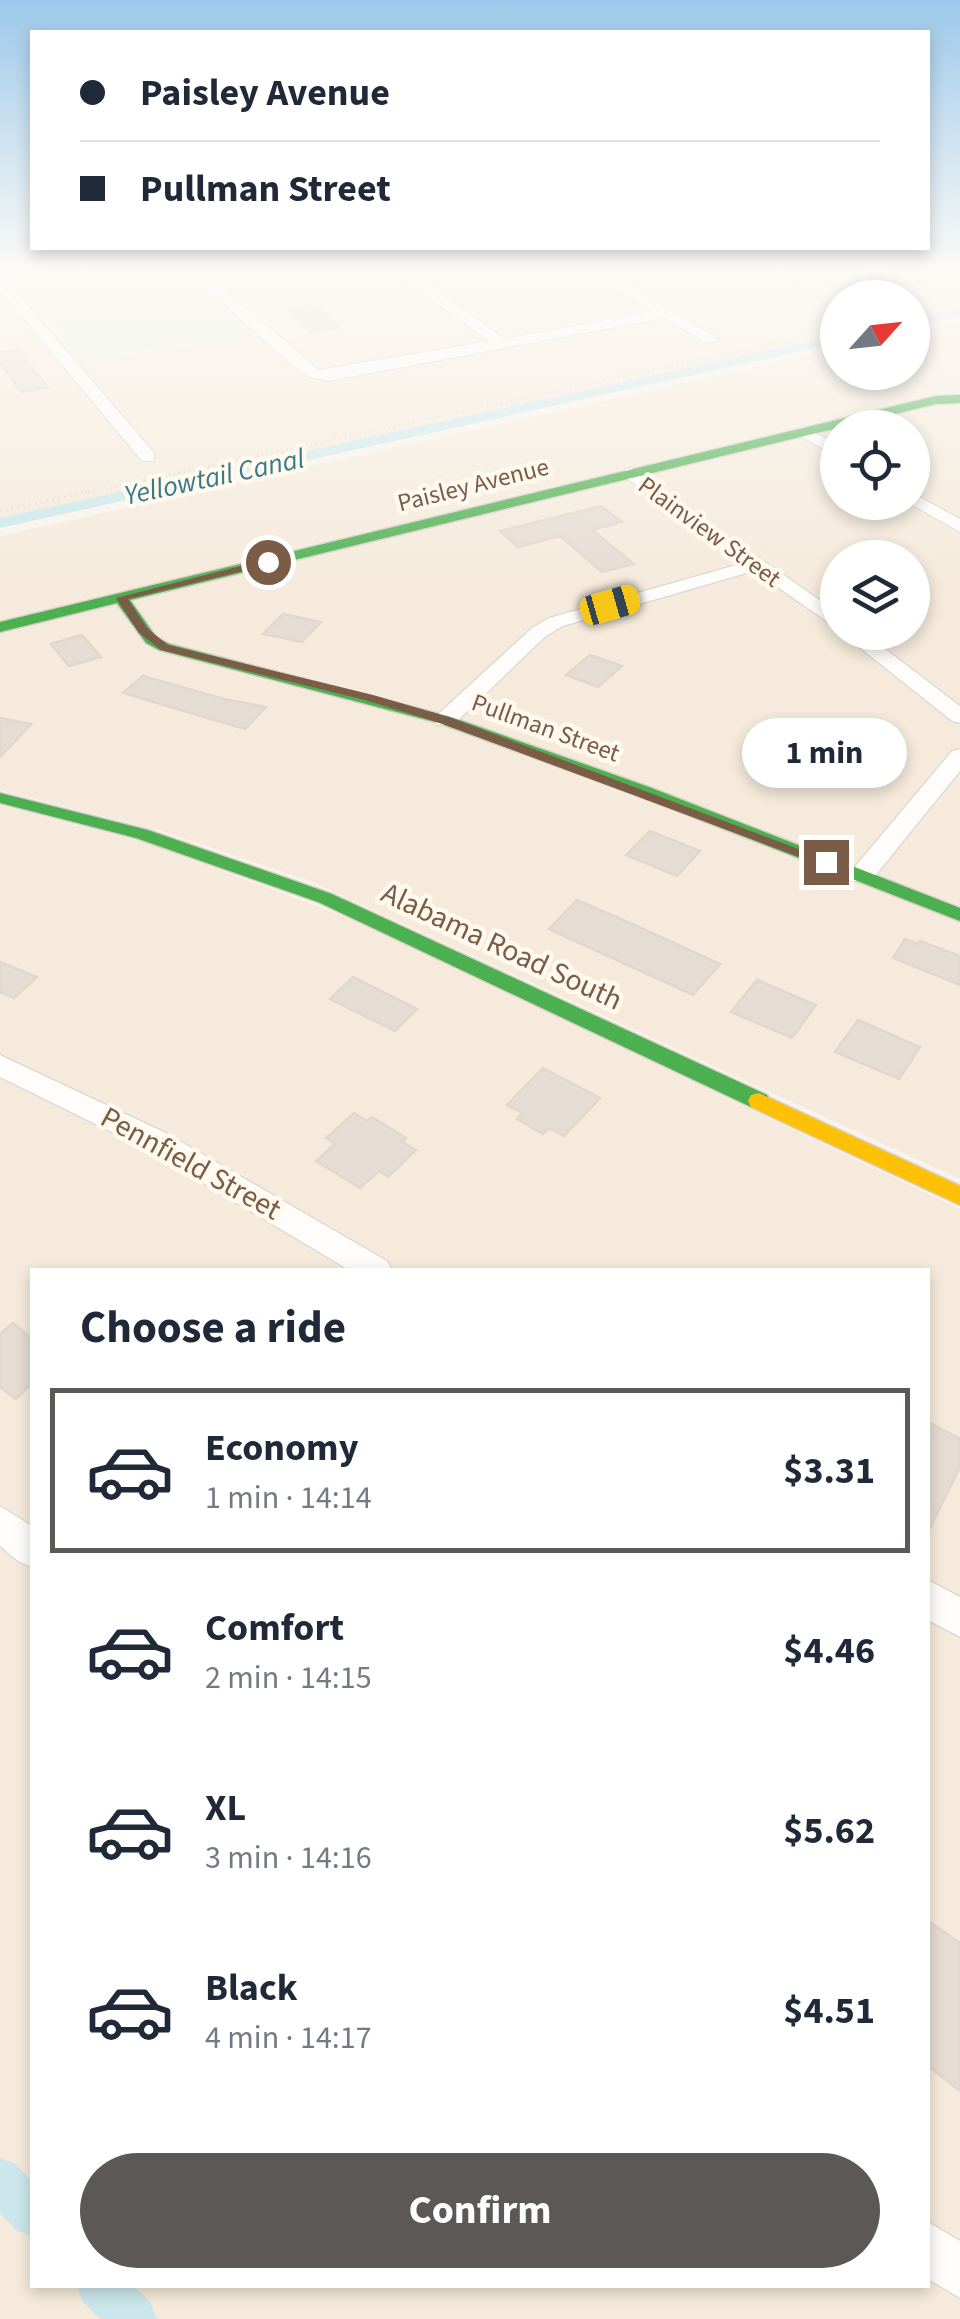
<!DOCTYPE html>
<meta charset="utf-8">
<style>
:root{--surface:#fff;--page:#f2f2f3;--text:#1f2937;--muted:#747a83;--line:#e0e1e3;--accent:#5c5858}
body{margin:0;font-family:"Source Sans 3",sans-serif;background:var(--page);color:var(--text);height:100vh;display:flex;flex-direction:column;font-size:38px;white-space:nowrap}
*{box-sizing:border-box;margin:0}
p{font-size:32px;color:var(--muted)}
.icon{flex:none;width:55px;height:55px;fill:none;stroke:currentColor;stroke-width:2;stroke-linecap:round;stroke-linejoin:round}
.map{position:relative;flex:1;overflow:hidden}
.side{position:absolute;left:30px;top:1268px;width:900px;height:1020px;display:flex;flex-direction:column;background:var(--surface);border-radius:0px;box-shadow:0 5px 15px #0003}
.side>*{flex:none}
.banner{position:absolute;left:30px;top:30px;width:900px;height:220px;border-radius:0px;box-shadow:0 5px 15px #0003;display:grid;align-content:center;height:220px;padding:0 50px;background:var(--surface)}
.needle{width:65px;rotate:63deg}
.tools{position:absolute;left:820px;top:280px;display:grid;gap:20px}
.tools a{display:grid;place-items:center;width:110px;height:110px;border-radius:50%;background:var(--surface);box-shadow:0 5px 15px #0003;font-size:50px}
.end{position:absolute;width:45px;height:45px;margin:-22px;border:12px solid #7b5c47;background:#fff;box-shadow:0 0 0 5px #fff}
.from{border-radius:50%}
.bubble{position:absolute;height:70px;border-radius:35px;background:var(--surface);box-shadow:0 5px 15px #0003;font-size:32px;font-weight:700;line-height:70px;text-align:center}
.car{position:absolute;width:30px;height:60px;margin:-30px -15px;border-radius:12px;box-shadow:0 0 8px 2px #0007;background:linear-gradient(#f5c518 24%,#345 0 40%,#f5c518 0 76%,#345 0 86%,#f5c518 0)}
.banner b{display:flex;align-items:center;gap:35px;height:95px;font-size:38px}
.banner b+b{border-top:2px solid var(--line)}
.banner i{width:25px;height:25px;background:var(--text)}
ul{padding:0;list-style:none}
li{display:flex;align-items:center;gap:30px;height:165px;margin:0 20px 15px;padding:0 30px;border:5px solid transparent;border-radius:0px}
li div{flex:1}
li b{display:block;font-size:38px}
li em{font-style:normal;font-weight:700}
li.selected{border-color:var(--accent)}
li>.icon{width:90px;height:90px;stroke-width:1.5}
h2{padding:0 50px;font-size:45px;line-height:120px}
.primary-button{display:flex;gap:20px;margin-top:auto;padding:20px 50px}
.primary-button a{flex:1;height:115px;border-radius:60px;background:var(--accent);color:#fff;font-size:40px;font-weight:700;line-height:115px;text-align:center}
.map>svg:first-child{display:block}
.residential{fill:#f5eadb;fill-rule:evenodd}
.green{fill:#e3f1d5}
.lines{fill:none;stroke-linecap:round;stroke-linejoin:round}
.canal{fill:#cbe7eb;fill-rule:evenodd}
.building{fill:#e5dcd3;stroke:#e2d7cd;stroke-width:2.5}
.street-casing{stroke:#d8d1ca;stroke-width:2}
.fast-casing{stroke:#d8d0c7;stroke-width:3}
.slow-casing{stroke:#d8d0c7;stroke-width:3}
.path-far1{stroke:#dcd3cd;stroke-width:2.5;stroke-dasharray:1 4;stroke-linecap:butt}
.path{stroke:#dcd3cd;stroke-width:4;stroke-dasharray:1 5;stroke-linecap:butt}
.street{fill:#fefdfc;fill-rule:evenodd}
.fast{fill:#4caf50;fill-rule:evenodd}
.slow{fill:#ffc107;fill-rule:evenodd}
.route{fill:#7b5c47}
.labels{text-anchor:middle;stroke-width:9;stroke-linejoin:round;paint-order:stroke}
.far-street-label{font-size:25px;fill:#7b5c47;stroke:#fff9ee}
.far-water-label{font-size:28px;font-style:italic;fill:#3b7989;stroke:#fff9ee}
.street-label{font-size:30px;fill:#7b5c47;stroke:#fff9ee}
</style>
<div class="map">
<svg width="960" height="2319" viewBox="0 0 960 2319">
<rect width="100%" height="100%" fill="#f8f4ec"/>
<g class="residential">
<polygon points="0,269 36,269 29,275 23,297 39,316 64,336 119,355 258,334 188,269 960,269 960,309 913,320 912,298 838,298 837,336 0,520"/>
<path d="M960 321V1179L310 881 165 832 0 790V536L837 349 838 372H912L913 332ZM838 428H912V502H838ZM838 558H912V632H838Z"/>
<path d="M0 805 150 844 362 923 960 1209V2319H0ZM32 1270H928V2285H32Z"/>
</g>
<path class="green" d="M36 269H188L259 334 87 358C73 349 67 336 55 327 43 316 33 310 23 297L29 274Z"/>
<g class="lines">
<g class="canal">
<polygon points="960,308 960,316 912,327 912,319"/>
<polygon points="838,335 838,343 0,528 0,518"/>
<polygon points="0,2158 16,2164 32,2182 32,2237 16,2230 0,2213"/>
<polygon points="77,2285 133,2285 150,2302 157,2319 100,2319 83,2302"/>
</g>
</g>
<g class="building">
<polygon points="315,306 336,324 339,328 312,333 287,311"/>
<polygon points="18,350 48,387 21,392 0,362 0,353"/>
<polygon points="601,506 622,522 592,530 634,564 602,572 560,536 518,547 500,531"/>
<polygon points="283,614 321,622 302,642 263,634"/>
<polygon points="82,635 101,657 69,666 51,644"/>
<polygon points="590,655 622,666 598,687 566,675"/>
<polygon points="143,676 224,699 266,707 245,729 123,693"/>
<polygon points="0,718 31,724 0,757"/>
<polygon points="650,831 700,851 677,876 626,855"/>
<polygon points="577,900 630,923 720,964 693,995 549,929"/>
<polygon points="905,939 918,944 920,941 960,956 960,985 893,958"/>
<polygon points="0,962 37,977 14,998 0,992"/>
<polygon points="353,977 417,1009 395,1031 330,999"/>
<polygon points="757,980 816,1005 792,1038 731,1012"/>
<polygon points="858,1020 920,1047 899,1079 835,1052"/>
<polygon points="543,1068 600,1098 564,1136 549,1128 543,1134 517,1119 522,1113 507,1105"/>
<polygon points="354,1113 367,1121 372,1117 406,1138 402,1142 416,1150 388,1177 379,1171 360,1188 316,1161 335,1144 326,1138"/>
<polygon points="13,1323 32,1339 32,1383 16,1399 0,1387 0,1334"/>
<polygon points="928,1422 960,1439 960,1467 928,1532"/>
<polygon points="928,1921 960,1943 960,2091 928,2066"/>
</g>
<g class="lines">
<g class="street-casing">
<g id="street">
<polygon points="62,269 93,269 11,286 154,453 154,461 142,461 0,290 0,277"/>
<polygon points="185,269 200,269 319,370 489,341 390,269 406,269 505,339 653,311 584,269 601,269 719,340 707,343 664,318 328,381 310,377 292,365"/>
<polygon points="780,269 797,269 850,298 838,298 838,301"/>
<polygon points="804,427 838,445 838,457 798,435 796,432"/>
<polygon points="631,468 838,613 838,629 754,571 563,626 546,636 453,725 437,725 434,720 437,715 532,628 549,618 743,563 625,477 625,469"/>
<polygon points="912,493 960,519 960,532 907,502 912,502"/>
<polygon points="840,632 863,632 960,706 960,723 952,721"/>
<polygon points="960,749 960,771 871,881 853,881 850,875 853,869 952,751"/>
<polygon points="0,1055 166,1133 387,1261 392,1270 349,1270 146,1149 0,1077"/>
<polygon points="0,1506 32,1526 32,1567 19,1562 0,1546"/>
<polygon points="928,1580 960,1597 960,1637 928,1620"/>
<polygon points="928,2222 960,2241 960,2298 928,2279"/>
</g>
</g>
<g class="fast-casing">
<g id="fast">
<polygon points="960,395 960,403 936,404 130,600 156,637 169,644 451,717 649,787 960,908 960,921 637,795 439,723 159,650 146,643 117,603 0,632 0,622 936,396"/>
<polygon points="0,793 148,830 332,894 767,1095 770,1101 767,1107 751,1107 318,902 136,838 0,803"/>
</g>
</g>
<g class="slow-casing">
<polygon id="slow" points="759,1093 960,1186 960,1205 751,1107 748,1101 751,1095"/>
</g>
<g class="path-far1">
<polyline points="912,313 960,303"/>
<polyline points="86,493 838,330"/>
</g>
<polyline class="path" points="0,511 97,490"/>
<use href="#street" class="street"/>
<use href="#fast" class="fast"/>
<use href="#slow" class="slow"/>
</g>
<linearGradient id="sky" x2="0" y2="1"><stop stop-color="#9cc8e9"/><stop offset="0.45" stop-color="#fcfaf6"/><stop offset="1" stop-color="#fcfaf6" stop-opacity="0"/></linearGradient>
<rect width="960" height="594" fill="url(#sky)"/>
<polygon class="route" points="268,559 272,564 128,599 147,628 168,645 373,695 449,717 833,862 821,865 440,723 365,700 161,650 139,633 116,598"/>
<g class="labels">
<g class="far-street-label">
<text transform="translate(473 484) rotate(-14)" y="9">Paisley Avenue</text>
<text transform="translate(710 531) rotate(36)" y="9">Plainview Street</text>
<text transform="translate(546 727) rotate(20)" y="9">Pullman Street</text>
</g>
<g class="far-water-label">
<text transform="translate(214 476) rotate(-12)" y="10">Yellowtail Canal</text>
</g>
<g class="street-label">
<text transform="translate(502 946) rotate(25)" y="10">Alabama Road South</text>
<text transform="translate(191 1163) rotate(29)" y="10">Pennfield Street</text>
</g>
</g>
</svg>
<div class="tools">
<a><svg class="needle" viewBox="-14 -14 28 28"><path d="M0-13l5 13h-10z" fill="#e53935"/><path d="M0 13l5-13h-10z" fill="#747a83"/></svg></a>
<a><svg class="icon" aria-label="locate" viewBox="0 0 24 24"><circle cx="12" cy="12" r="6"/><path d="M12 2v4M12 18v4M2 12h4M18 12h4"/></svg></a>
<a><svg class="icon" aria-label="layers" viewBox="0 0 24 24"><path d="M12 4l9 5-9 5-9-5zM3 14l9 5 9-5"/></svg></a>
</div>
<i class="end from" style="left:268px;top:562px"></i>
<i class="end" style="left:826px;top:862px"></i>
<div class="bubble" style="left:742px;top:718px;width:165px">1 min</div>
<i class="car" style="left:610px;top:605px;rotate:74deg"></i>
<div class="banner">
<b><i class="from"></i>Paisley Avenue</b>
<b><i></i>Pullman Street</b>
</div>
<section class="side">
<h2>Choose a ride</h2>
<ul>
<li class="selected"><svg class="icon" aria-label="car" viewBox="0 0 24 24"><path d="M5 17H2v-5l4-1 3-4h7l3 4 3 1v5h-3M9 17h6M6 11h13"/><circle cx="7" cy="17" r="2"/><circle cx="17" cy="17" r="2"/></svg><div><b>Economy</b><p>1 min · 14:14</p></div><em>$3.31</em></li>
<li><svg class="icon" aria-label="car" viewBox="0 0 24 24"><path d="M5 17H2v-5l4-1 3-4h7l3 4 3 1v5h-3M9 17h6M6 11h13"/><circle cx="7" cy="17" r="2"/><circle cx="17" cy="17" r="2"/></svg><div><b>Comfort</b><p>2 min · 14:15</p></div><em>$4.46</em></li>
<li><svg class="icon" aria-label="car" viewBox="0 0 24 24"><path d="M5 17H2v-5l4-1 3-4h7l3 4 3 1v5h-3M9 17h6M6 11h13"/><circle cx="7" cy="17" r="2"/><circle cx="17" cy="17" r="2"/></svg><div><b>XL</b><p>3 min · 14:16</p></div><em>$5.62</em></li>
<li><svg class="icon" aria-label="car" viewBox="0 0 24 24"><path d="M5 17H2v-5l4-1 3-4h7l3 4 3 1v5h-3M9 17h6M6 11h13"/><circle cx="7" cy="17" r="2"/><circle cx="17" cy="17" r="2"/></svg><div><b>Black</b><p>4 min · 14:17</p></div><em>$4.51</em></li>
</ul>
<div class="primary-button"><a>Confirm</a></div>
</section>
</div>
